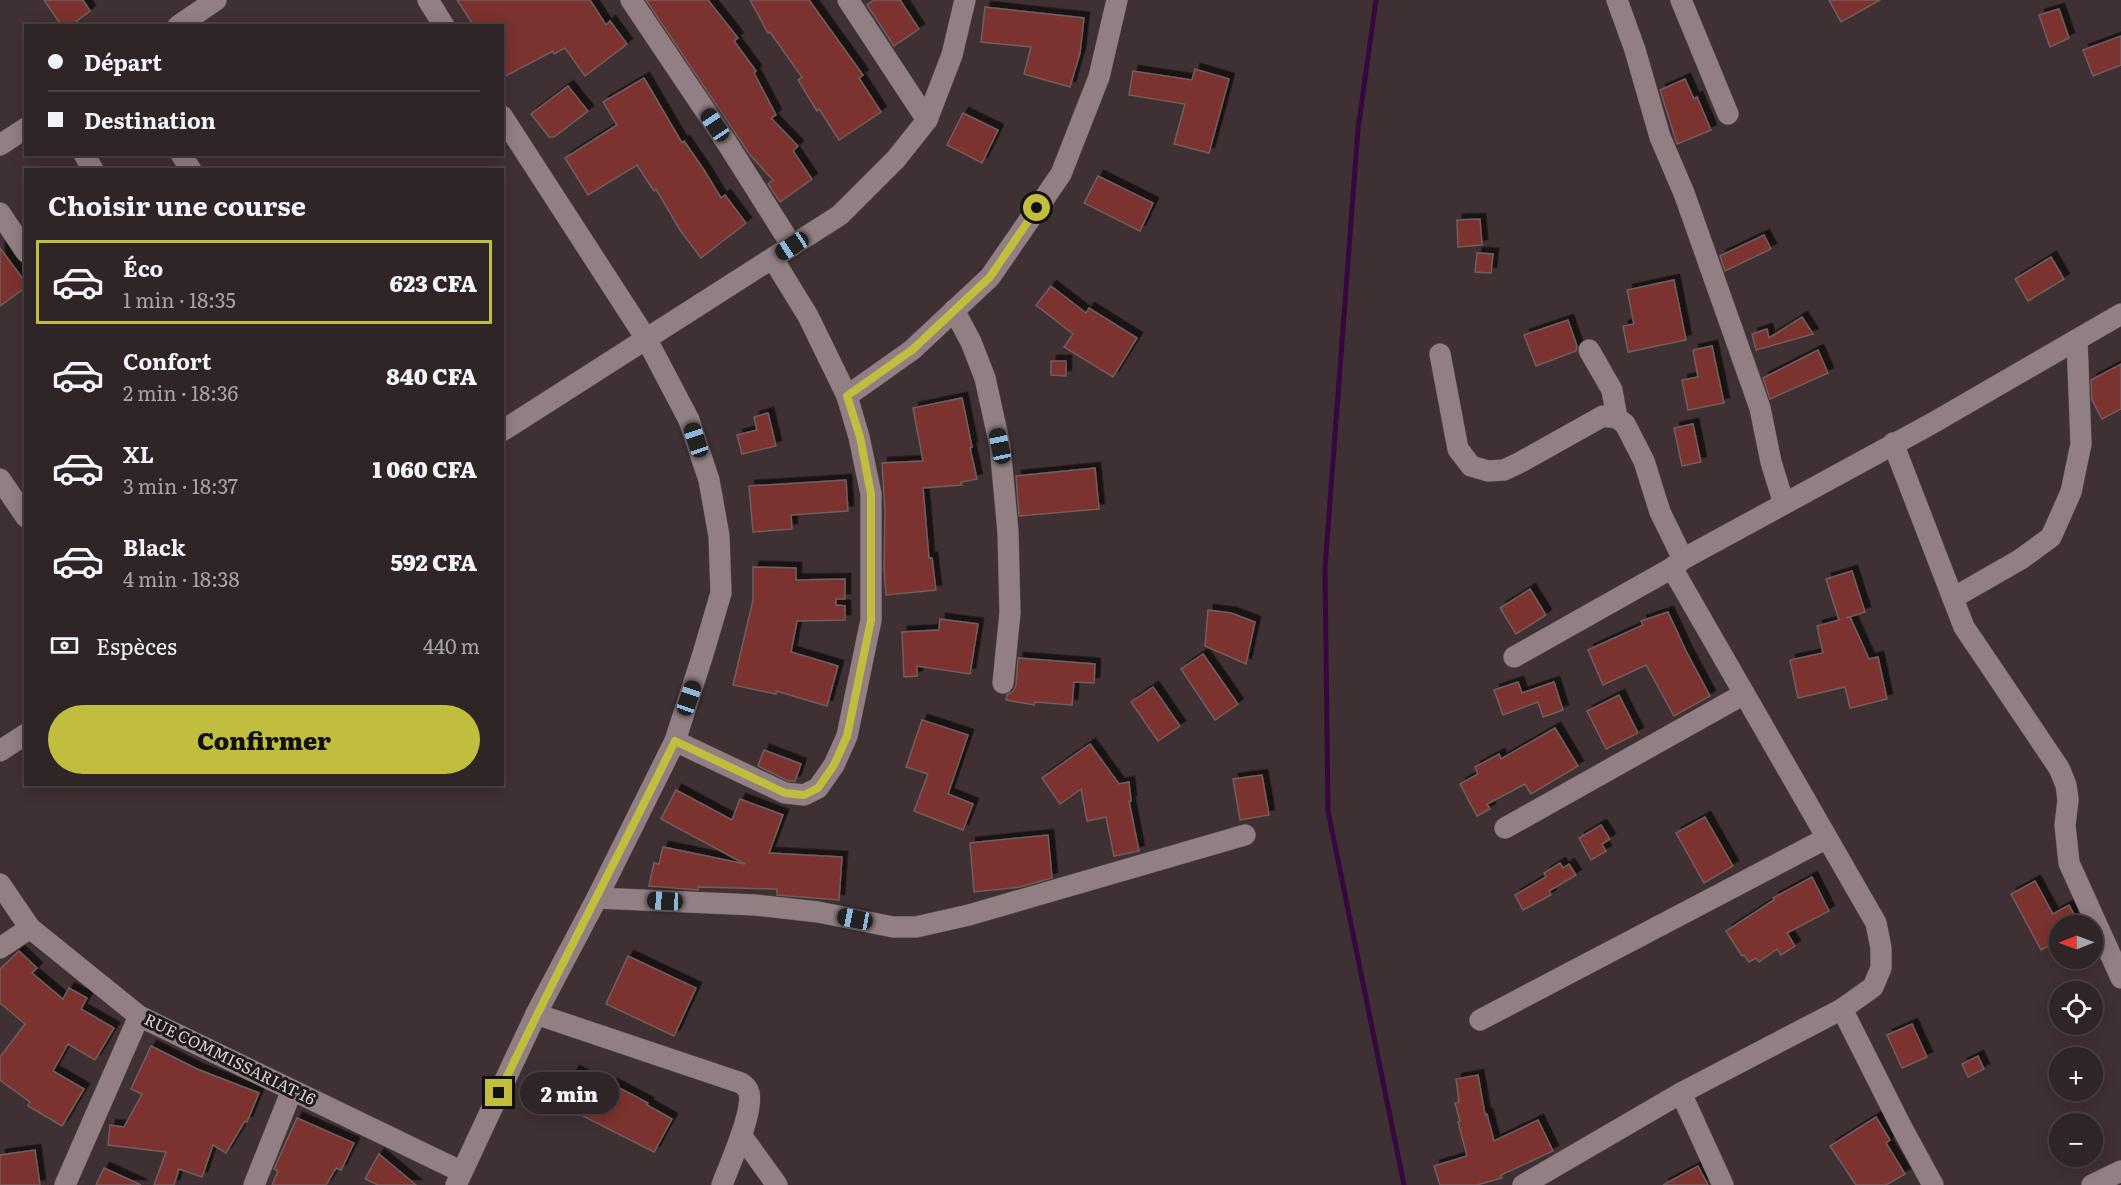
<!DOCTYPE html>
<html lang="fr">
<meta charset="utf-8">
<style>
:root{--surface:#2f2426;--page:#372c2e;--text:#f1f3f6;--muted:#a7a4a7;--line:#4a4143;--accent:#c1bd3f}
body{margin:0;font-family:Literata,serif;background:var(--page);color:var(--text);height:100vh;display:flex;flex-direction:column;font-size:22px;white-space:nowrap}
*{box-sizing:border-box;margin:0}
p{font-size:20px;color:var(--muted)}
.icon{flex:none;width:33px;height:33px;fill:none;stroke:currentColor;stroke-width:2;stroke-linecap:round;stroke-linejoin:round}
.map{position:relative;flex:1;overflow:hidden}
.details{position:absolute;left:24px;top:168px;width:480px;height:618px;display:flex;flex-direction:column;background:var(--surface);border-radius:0px;box-shadow:0 3px 15px #0003,0 0 0 2px var(--line)}
.details>*{flex:none}
.hud{position:absolute;left:24px;top:24px;width:480px;height:132px;border-radius:0px;box-shadow:0 3px 15px #0003,0 0 0 2px var(--line);display:grid;align-content:center;height:132px;padding:0 24px;background:var(--surface)}
.needle{width:39px;rotate:269deg}
.controls{position:absolute;left:2049px;top:915px;display:grid;gap:12px}
.controls a{display:grid;place-items:center;width:54px;height:54px;border-radius:50%;background:var(--surface);box-shadow:0 3px 15px #0003,0 0 0 2px var(--line);font-size:30px}
.end{position:absolute;width:27px;height:27px;margin:-14px;border:8px solid #c1bd3f;background:#111;box-shadow:0 0 0 3px #111}
.from{border-radius:50%}
.bubble{position:absolute;height:42px;border-radius:21px;background:var(--surface);box-shadow:0 3px 15px #0003,0 0 0 2px var(--line);font-size:20px;font-weight:800;line-height:42px;text-align:center}
.car{position:absolute;width:18px;height:36px;margin:-18px -9px;border-radius:8px;box-shadow:0 0 4px 2px #0007;background:linear-gradient(#222 24%,#8ab4d8 0 40%,#222 0 76%,#8ab4d8 0 86%,#222 0)}
.hud b{display:flex;align-items:center;gap:21px;height:57px;font-size:22px}
.hud b+b{border-top:2px solid var(--line)}
.hud i{width:15px;height:15px;background:var(--text)}
ul{padding:0;list-style:none}
li{display:flex;align-items:center;gap:18px;height:84px;margin:0 12px 9px;padding:0 12px;border:3px solid transparent;border-radius:0px}
li div{flex:1}
li b{display:block;font-size:22px}
li em{font-style:normal;font-weight:800}
li.current{border-color:var(--accent)}
li>.icon{width:54px;height:54px;stroke-width:1.5}
h2{padding:0 24px;font-size:27px;line-height:72px}
.pay{display:flex;align-items:center;gap:15px;height:66px;padding:0 24px;font-size:22px}
.pay p{margin-inline-start:auto}
.cta{display:flex;gap:12px;margin-top:auto;padding:12px 24px}
.cta a{flex:1;height:69px;border-radius:36px;background:var(--accent);color:#111;font-size:24px;font-weight:800;line-height:69px;text-align:center}
.map>svg:first-child{display:block}
.lines{fill:none;stroke-linecap:round;stroke-linejoin:round}
.stream{stroke:#37083d;stroke-width:5}
.building{fill:#7b322f;stroke:#705e5d;stroke-width:1.5;filter:url(#shadow)}
.minor-casing{stroke:#594c4f;stroke-width:22}
.minor{stroke:#917f83;stroke-width:21}
.route{stroke:#c1bd3f;stroke-width:8}
.labels{text-anchor:middle;stroke-width:6;stroke-linejoin:round;paint-order:stroke}
.street-label{font-size:16px;fill:#dcd2d4;stroke:#211a1c}
</style>
<div class="map">
<svg width="2121" height="1185" viewBox="0 0 2121 1185">
<defs>
<filter id="shadow"><feDropShadow dx="5.5" dy="-5.5" stdDeviation="0" flood-color="#0009"/></filter>
</defs>
<rect width="100%" height="100%" fill="#3f3033"/>
<g class="lines">
<polyline class="stream" points="1376,0 1358,129 1325,568 1328,811 1404,1185"/>
</g>
<g class="building">
<polygon points="44,0 83,0 90,11 70,26 62,26"/>
<polygon points="457,0 590,0 606,25 610,21 627,44 585,76 565,48 554,54 553,51 502,78 502,26 474,26"/>
<polygon points="646,0 708,0 738,38 734,41 756,71 754,73 776,115 771,118 798,146 793,151 812,179 780,202 768,184 773,180 750,155"/>
<polygon points="750,0 809,0 863,75 859,78 881,112 839,140 819,109 817,111 798,80 802,77 770,32 768,33"/>
<polygon points="874,0 900,0 919,29 894,46 867,5"/>
<polygon points="1829,0 1880,0 1841,22"/>
<polygon points="985,7 1084,18 1080,53 1070,87 1024,74 1031,47 981,42"/>
<polygon points="2059,9 2069,38 2050,47 2039,15"/>
<polygon points="2121,36 2121,65 2093,76 2083,50"/>
<polygon points="1195,69 1229,79 1209,153 1174,144 1185,104 1129,95 1133,71 1192,80"/>
<polygon points="644,78 682,143 684,141 704,170 721,198 725,195 746,223 701,258 680,230 656,189 654,191 637,165 588,195 565,158 617,125 603,102"/>
<polygon points="1685,79 1694,99 1697,97 1711,130 1677,144 1660,90"/>
<polygon points="568,86 588,111 554,137 549,137 531,114"/>
<polygon points="963,113 998,130 982,163 947,145"/>
<polygon points="1098,176 1153,203 1140,231 1084,203"/>
<polygon points="1480,219 1482,245 1458,247 1457,220"/>
<polygon points="1764,235 1771,249 1725,271 1720,256"/>
<polygon points="0,248 26,283 26,287 0,306"/>
<polygon points="1477,253 1493,254 1491,273 1475,272"/>
<polygon points="2051,257 2064,279 2028,301 2015,279"/>
<polygon points="1674,280 1686,340 1628,352 1623,326 1634,324 1627,290"/>
<polygon points="1051,286 1086,313 1089,308 1137,338 1113,377 1064,347 1073,334 1036,305"/>
<polygon points="1802,317 1813,334 1756,350 1752,334 1767,329 1769,338"/>
<polygon points="1568,320 1577,346 1576,351 1536,366 1524,335"/>
<polygon points="1712,346 1724,403 1688,410 1682,380 1698,377 1693,350"/>
<polygon points="1818,350 1828,373 1770,399 1763,378"/>
<polygon points="1051,361 1066,361 1066,376 1051,375"/>
<polygon points="2121,364 2121,409 2102,419 2092,400 2091,380"/>
<polygon points="962,398 972,447 970,448 977,479 961,482 962,485 923,488 929,558 932,558 936,590 886,595 884,569 885,512 882,463 923,461 913,408"/>
<polygon points="768,413 776,446 742,454 737,435 757,430 754,417"/>
<polygon points="1693,424 1701,462 1682,466 1674,428"/>
<polygon points="1095,468 1099,509 1019,516 1016,476"/>
<polygon points="846,480 848,511 791,515 792,529 753,532 749,486"/>
<polygon points="753,567 796,568 796,580 845,579 845,599 836,599 836,605 845,606 845,620 797,621 791,652 838,666 827,706 776,691 776,694 733,685 753,600"/>
<polygon points="1852,571 1865,612 1846,618 1850,617 1869,659 1878,657 1887,699 1850,708 1845,687 1798,698 1790,660 1823,653 1817,626 1839,620 1826,579"/>
<polygon points="1530,589 1546,615 1516,634 1500,608"/>
<polygon points="1208,610 1231,613 1255,622 1246,664 1205,646"/>
<polygon points="1668,612 1686,651 1710,696 1674,716 1646,665 1603,685 1588,650 1643,625 1641,621"/>
<polygon points="940,619 978,624 970,674 917,666 917,676 904,677 902,632 939,630"/>
<polygon points="1203,654 1238,704 1215,720 1181,669"/>
<polygon points="1018,658 1095,664 1094,683 1074,682 1072,705 1035,702 1034,705 1006,700 1007,695 1013,691 1016,685"/>
<polygon points="1518,682 1522,693 1554,682 1563,710 1543,717 1538,702 1503,715 1494,690"/>
<polygon points="1153,687 1180,726 1158,741 1131,702"/>
<polygon points="1619,695 1638,733 1606,749 1587,711"/>
<polygon points="922,720 968,735 948,794 973,804 963,830 914,811 928,774 906,767"/>
<polygon points="1555,728 1578,766 1531,794 1525,784 1487,804 1490,809 1477,816 1460,784 1478,774 1475,767 1499,754 1501,759"/>
<polygon points="1090,744 1119,784 1129,782 1131,801 1129,801 1139,851 1114,856 1106,817 1087,821 1081,789 1060,804 1042,778"/>
<polygon points="764,750 801,764 795,781 788,781 758,766"/>
<polygon points="1262,775 1269,815 1240,820 1233,779"/>
<polygon points="676,790 732,820 740,799 783,815 769,853 842,857 839,900 777,895 777,889 698,887 698,890 649,886 654,863 659,864 663,847 745,864 661,819"/>
<polygon points="1705,817 1733,866 1704,883 1676,833"/>
<polygon points="1601,825 1610,839 1602,844 1606,851 1591,860 1579,838"/>
<polygon points="1048,835 1052,878 1020,887 974,892 970,843"/>
<polygon points="1560,863 1563,868 1569,864 1576,875 1549,891 1551,895 1523,910 1515,895 1546,877 1544,873"/>
<polygon points="1812,877 1829,911 1787,933 1795,946 1781,955 1777,949 1759,962 1756,958 1749,962 1744,955 1742,956 1726,931 1774,900 1773,898"/>
<polygon points="2035,881 2053,914 2069,905 2080,926 2060,926 2060,940 2041,950 2011,894"/>
<polygon points="19,951 37,968 32,973 63,999 69,988 87,998 81,1009 114,1028 95,1060 68,1044 53,1071 84,1089 62,1126 28,1106 30,1102 0,1080 0,1057 25,1024 0,1003 0,969"/>
<polygon points="628,956 696,988 674,1036 606,1004"/>
<polygon points="1912,1024 1927,1057 1902,1068 1887,1035"/>
<polygon points="151,1046 197,1069 259,1093 247,1122 245,1121 226,1153 213,1145 202,1177 179,1169 174,1185 154,1185 166,1152 108,1145 110,1125 124,1127 142,1094 131,1089"/>
<polygon points="1978,1056 1984,1069 1968,1077 1962,1064"/>
<polygon points="574,1071 609,1090 612,1084 648,1103 647,1105 672,1119 654,1152 557,1103"/>
<polygon points="1478,1075 1485,1115 1487,1114 1494,1141 1538,1120 1553,1151 1501,1175 1502,1178 1477,1185 1440,1185 1434,1166 1467,1156 1458,1122 1460,1121 1455,1103 1459,1102 1456,1079"/>
<polygon points="1876,1117 1890,1140 1886,1143 1905,1174 1886,1185 1856,1185 1830,1146"/>
<polygon points="297,1118 354,1143 341,1170 336,1168 326,1185 272,1185 278,1171 274,1169"/>
<polygon points="35,1150 40,1185 0,1185 0,1155"/>
<polygon points="379,1154 416,1185 378,1185 365,1179"/>
<polygon points="1698,1166 1708,1185 1663,1185"/>
<polygon points="104,1168 141,1185 96,1185"/>
</g>
<g class="lines">
<g class="minor-casing">
<g id="minor">
<polyline points="428,0 444,26"/>
<polyline points="631,0 727,143 792,246"/>
<polyline points="848,0 927,120"/>
<polyline points="1617,0 1635,50 1660,137 1684,193 1760,408 1771,462 1784,504"/>
<polyline points="1681,0 1728,114"/>
<polyline points="178,26 216,0"/>
<polyline points="0,145 26,128"/>
<polyline points="84,154 93,170"/>
<polyline points="181,154 191,170"/>
<polyline points="0,213 26,252"/>
<polyline points="954,310 971,342 985,378 1000,446 1008,532 1010,613 1003,683"/>
<polyline points="1589,350 1612,390 1617,418"/>
<polyline points="1440,354 1458,449 1471,466 1488,471 1504,470 1519,463 1603,416 1617,418 1625,424 1644,461 1660,512 1683,559"/>
<polyline points="847,396 912,350 990,277 1061,174 1099,77 1117,0"/>
<polyline points="502,431 840,215 896,159 927,120 952,55 965,0"/>
<polyline points="1893,443 1964,627 2059,768 2066,785 2068,800 2065,825 2069,863 2121,978"/>
<polyline points="0,479 26,517"/>
<polyline points="1953,598 2021,559 2051,537 2071,492 2081,444 2077,340"/>
<polyline points="1514,657 1672,568 1683,559 1931,424 2121,314"/>
<polyline points="675,741 785,793 804,795 818,788 834,765 847,736 871,620 871,494 859,437 847,396 808,316 773,259"/>
<polyline points="0,751 26,734"/>
<polyline points="1505,828 1744,694"/>
<polyline points="0,884 30,928 139,1016 462,1172"/>
<polyline points="597,898 755,905 818,912 893,927 916,927 969,915 1245,835"/>
<polyline points="0,948 30,928"/>
<polyline points="1842,1009 1901,1126 1933,1185"/>
<path d="M536 1014 741 1083C745 1086 748 1088 749 1093 754 1113 729 1165 722 1185"/>
<polyline points="1480,1020 1827,838"/>
<polyline points="1681,1093 1723,1185"/>
<polyline points="741,1135 777,1185"/>
<polyline points="65,1185 139,1016"/>
<polyline points="254,1185 292,1090"/>
<polyline points="456,1185 536,1014 597,898 675,741 703,654 721,593 719,536 709,480 689,420 647,340 502,116"/>
<polyline points="1523,1185 1681,1093 1842,1009 1873,987 1881,968 1881,948 1876,923 1672,568"/>
<polyline points="2092,1185 2121,1171"/>
</g>
</g>
<use href="#minor" class="minor"/>
</g>
<g class="lines">
<path class="route" d="M499 1093C555 975 617 859 675 741L785 793 804 795 818 788 834 765 847 736 871 620V494L860 437 847 396 912 350 990 277 1037 208"/>
</g>
<g class="labels">
<g class="street-label">
<text transform="translate(230 1059) rotate(26)" y="6">RUE COMMISSARIAT 16</text>
</g>
</g>
</svg>
<div class="controls">
<a><svg class="needle" viewBox="-14 -14 28 28"><path d="M0-13l5 13h-10z" fill="#e53935"/><path d="M0 13l5-13h-10z" fill="#a7a4a7"/></svg></a>
<a><svg class="icon" aria-label="locate" viewBox="0 0 24 24"><circle cx="12" cy="12" r="6"/><path d="M12 2v4M12 18v4M2 12h4M18 12h4"/></svg></a>
<a>+</a>
<a>−</a>
</div>
<i class="end from" style="left:1037px;top:208px"></i>
<i class="end" style="left:499px;top:1093px"></i>
<div class="bubble" style="left:520px;top:1072px;width:99px">2 min</div>
<i class="car" style="left:715px;top:125px;rotate:326deg"></i>
<i class="car" style="left:792px;top:246px;rotate:237deg"></i>
<i class="car" style="left:696px;top:440px;rotate:341deg"></i>
<i class="car" style="left:1000px;top:446px;rotate:348deg"></i>
<i class="car" style="left:689px;top:698px;rotate:19deg"></i>
<i class="car" style="left:665px;top:901px;rotate:273deg"></i>
<i class="car" style="left:855px;top:919px;rotate:281deg"></i>
<div class="hud">
<b><i class="from"></i>Départ</b>
<b><i></i>Destination</b>
</div>
<section class="details">
<h2>Choisir une course</h2>
<ul>
<li class="current"><svg class="icon" aria-label="car" viewBox="0 0 24 24"><path d="M5 17H2v-5l4-1 3-4h7l3 4 3 1v5h-3M9 17h6M6 11h13"/><circle cx="7" cy="17" r="2"/><circle cx="17" cy="17" r="2"/></svg><div><b>Éco</b><p>1 min · 18:35</p></div><em>623 CFA</em></li>
<li><svg class="icon" aria-label="car" viewBox="0 0 24 24"><path d="M5 17H2v-5l4-1 3-4h7l3 4 3 1v5h-3M9 17h6M6 11h13"/><circle cx="7" cy="17" r="2"/><circle cx="17" cy="17" r="2"/></svg><div><b>Confort</b><p>2 min · 18:36</p></div><em>840 CFA</em></li>
<li><svg class="icon" aria-label="car" viewBox="0 0 24 24"><path d="M5 17H2v-5l4-1 3-4h7l3 4 3 1v5h-3M9 17h6M6 11h13"/><circle cx="7" cy="17" r="2"/><circle cx="17" cy="17" r="2"/></svg><div><b>XL</b><p>3 min · 18:37</p></div><em>1 060 CFA</em></li>
<li><svg class="icon" aria-label="car" viewBox="0 0 24 24"><path d="M5 17H2v-5l4-1 3-4h7l3 4 3 1v5h-3M9 17h6M6 11h13"/><circle cx="7" cy="17" r="2"/><circle cx="17" cy="17" r="2"/></svg><div><b>Black</b><p>4 min · 18:38</p></div><em>592 CFA</em></li>
</ul>
<div class="pay"><svg class="icon" aria-label="cash" viewBox="0 0 24 24"><path d="M3 7h18v10H3z"/><circle cx="12" cy="12" r="2"/></svg>Espèces<p>440 m</p></div>
<div class="cta"><a>Confirmer</a></div>
</section>
</div>
